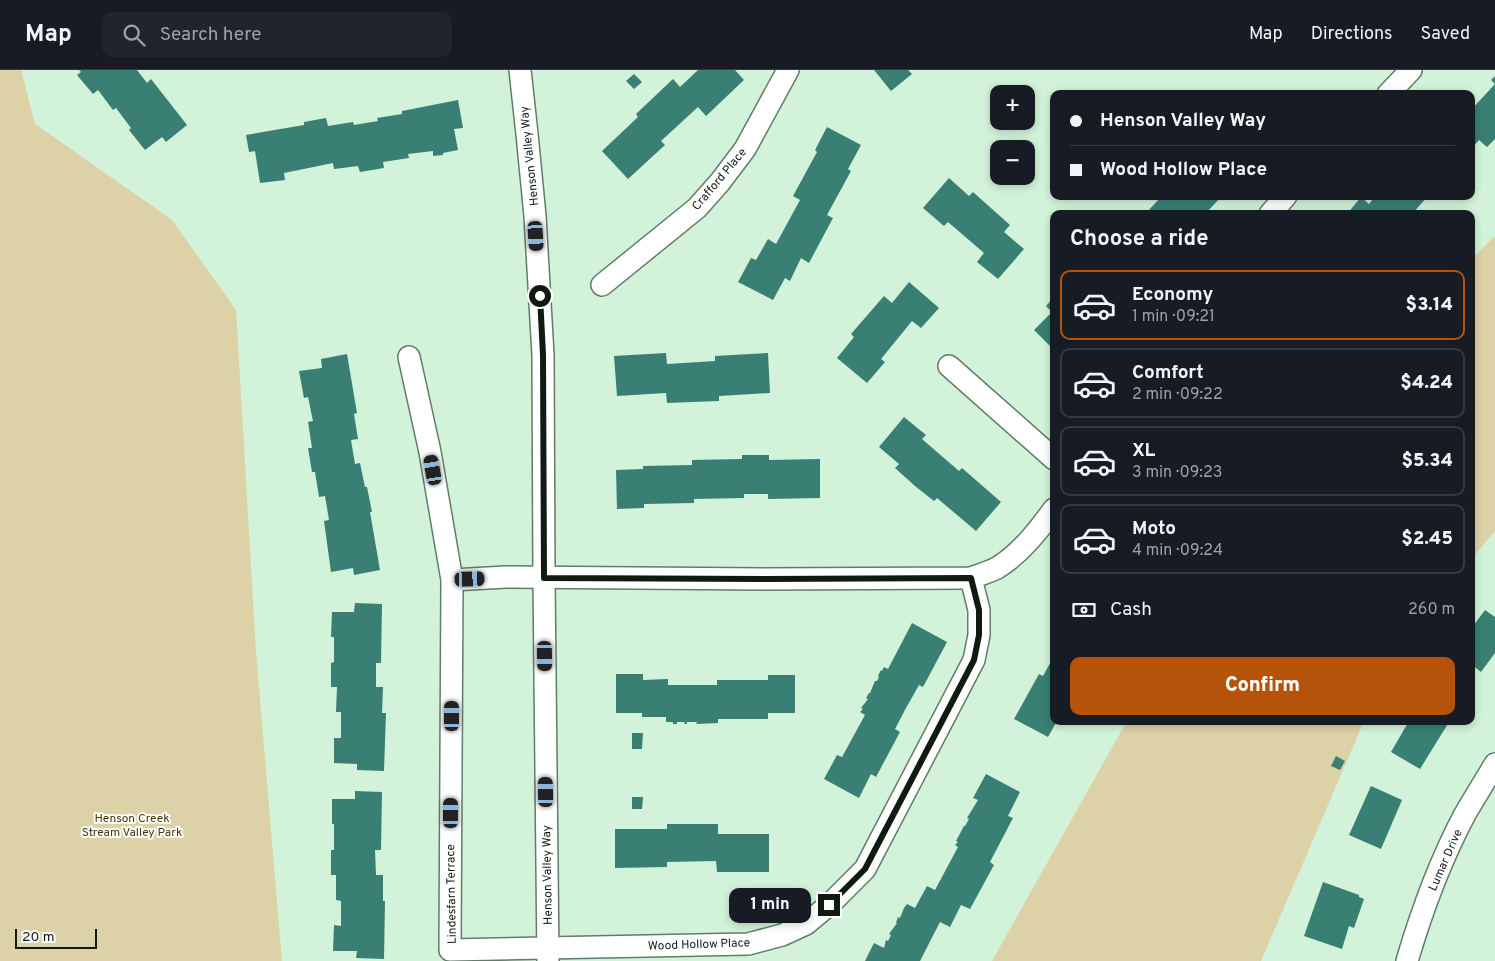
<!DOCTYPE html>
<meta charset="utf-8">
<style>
:root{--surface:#171b24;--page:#20242c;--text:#f1f3f6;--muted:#9ea1a6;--line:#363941;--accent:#b45309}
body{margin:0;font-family:Overpass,sans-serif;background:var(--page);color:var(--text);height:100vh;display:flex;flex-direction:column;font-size:19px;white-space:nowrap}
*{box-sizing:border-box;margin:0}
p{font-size:16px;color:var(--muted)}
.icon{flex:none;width:28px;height:28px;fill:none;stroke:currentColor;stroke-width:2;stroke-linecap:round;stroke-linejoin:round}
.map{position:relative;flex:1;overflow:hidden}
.panel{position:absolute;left:1050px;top:140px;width:425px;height:515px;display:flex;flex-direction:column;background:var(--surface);border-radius:10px;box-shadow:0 2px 8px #0003}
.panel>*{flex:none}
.guide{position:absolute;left:1050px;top:20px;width:425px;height:110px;border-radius:10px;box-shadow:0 2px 8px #0003;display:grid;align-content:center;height:110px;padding:0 20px;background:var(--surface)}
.controls{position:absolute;left:990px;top:15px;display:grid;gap:10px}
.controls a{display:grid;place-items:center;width:45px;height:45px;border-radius:10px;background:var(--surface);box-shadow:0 2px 8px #0003;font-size:25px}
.scale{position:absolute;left:15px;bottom:12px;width:82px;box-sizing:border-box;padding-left:5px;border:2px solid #0f1a11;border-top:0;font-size:14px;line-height:18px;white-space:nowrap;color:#0f1a11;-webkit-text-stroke:4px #fff;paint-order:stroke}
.end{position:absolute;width:22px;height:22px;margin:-11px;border:6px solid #0f1a11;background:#fff;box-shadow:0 0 0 2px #fff}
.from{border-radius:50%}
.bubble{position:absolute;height:35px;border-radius:10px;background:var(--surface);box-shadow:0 2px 8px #0003;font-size:16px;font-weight:800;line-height:35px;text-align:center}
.car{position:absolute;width:15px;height:30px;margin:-15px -8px;border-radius:6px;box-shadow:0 0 4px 1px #0007;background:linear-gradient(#222 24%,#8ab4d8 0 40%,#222 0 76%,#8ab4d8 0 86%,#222 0)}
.guide b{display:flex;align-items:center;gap:18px;height:48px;font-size:19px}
.guide b+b{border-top:1px solid var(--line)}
.guide i{width:12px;height:12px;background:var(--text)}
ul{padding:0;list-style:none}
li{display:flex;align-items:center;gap:15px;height:70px;margin:0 10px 8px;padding:0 10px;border:2px solid var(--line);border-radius:10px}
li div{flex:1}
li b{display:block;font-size:19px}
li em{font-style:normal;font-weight:800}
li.active{border-color:var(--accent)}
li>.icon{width:45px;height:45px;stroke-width:1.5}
h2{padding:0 20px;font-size:22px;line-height:60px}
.pay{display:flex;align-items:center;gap:12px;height:55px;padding:0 20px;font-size:19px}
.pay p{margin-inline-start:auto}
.button{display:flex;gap:10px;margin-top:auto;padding:10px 20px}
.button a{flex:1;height:58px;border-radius:10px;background:var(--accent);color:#fff;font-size:20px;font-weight:800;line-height:58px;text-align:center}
header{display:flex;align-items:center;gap:30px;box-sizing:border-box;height:70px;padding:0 25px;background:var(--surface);border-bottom:1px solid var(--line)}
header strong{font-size:24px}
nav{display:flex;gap:28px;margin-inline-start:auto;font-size:18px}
.search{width:350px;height:45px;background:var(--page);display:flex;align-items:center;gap:12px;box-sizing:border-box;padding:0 18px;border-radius:10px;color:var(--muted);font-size:19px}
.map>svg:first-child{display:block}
.green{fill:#ddd1a7}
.building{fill:#397f73}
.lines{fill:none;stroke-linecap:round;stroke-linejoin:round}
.minor-casing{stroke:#607d67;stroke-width:24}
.minor{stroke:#fff;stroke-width:21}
.route{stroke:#0f1a11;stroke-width:6}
.labels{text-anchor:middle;stroke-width:4;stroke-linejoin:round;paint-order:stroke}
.street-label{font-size:12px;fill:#0f1a11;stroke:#fff}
.park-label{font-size:12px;fill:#413608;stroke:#fff}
</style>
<header>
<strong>Map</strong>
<div class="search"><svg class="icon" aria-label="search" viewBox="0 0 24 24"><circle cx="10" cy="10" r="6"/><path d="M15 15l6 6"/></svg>Search here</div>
<nav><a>Map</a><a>Directions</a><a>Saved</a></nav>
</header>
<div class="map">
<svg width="1495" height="891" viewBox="0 0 1495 891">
<rect width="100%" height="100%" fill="#d2f2d9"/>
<g class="green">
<polygon points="0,0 21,0 35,54 172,150 236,240 256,582 282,891 0,891"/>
<polygon points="1495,166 1495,461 1471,489 1471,190"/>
<polygon points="1127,651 1364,651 1261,891 992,891"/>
</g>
<g class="building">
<polygon points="79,0 137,0 147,13 151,9 187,55 166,72 162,67 145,80 129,60 131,58 116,38 113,40 98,20 93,24 77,5 81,2"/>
<polygon points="698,0 735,0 744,10 706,46 698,37 661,71 665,75 628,109 602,81 638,47 636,44 673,9 680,17"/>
<polygon points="874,0 908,0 912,4 891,21"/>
<polygon points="634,4 642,12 634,19 626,11"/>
<polygon points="1495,6 1495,69 1487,77 1479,70 1471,79 1471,40 1495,14 1491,10"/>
<polygon points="458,30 463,58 454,59 458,80 443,83 443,85 433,86 433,81 408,84 409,88 383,92 384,98 360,102 358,96 334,99 333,93 284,103 285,110 260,113 255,81 249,82 246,65 304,55 304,52 326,48 328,56 353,52 354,55 378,51 377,48 402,44 402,41"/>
<polygon points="827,57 861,75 848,99 851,101 827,145 833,148 809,193 801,188 790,211 785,208 773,230 738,212 751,188 756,190 768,169 776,174 800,130 793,126 817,82 815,80"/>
<polygon points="949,108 969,126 973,122 1010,155 1004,162 1024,179 998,209 977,192 984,183 948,152 944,156 923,138"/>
<polygon points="1162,126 1222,126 1205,144 1203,144 1199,140 1196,144 1145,144"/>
<polygon points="1375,126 1428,126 1412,144 1347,144 1361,127 1369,134"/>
<polygon points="909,212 939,238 921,258 912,251 881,289 885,292 867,313 837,288 854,267 851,264 884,226 892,233"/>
<polygon points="1054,227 1054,280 1034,260 1052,242 1046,236"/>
<polygon points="666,283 667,294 715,291 715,286 768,283 770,323 719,326 719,331 667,333 666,323 617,326 614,286"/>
<polygon points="347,284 357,343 354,344 358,369 351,370 355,394 360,393 365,417 367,417 372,442 370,442 380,500 354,505 353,498 331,502 324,451 329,450 325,426 319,427 315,402 312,402 308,378 312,378 308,352 313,351 308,327 304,328 299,301 322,298 321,289"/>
<polygon points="904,347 926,365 922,369 959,401 962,398 1001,432 976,461 937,428 934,431 915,416 895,398 899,394 879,377"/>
<polygon points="742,385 769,385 769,390 820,389 820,428 768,429 768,424 744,424 744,428 694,429 694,433 644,434 644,438 617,439 616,400 643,399 643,396 692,395 692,390 742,389"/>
<polygon points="355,533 382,534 381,593 376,593 376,617 383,617 382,643 386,643 384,701 357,700 357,694 334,693 334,668 341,668 341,642 336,642 337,617 331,617 331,593 334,592 334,567 331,567 332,542 354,542"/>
<polygon points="1485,540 1495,547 1495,583 1481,602 1471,594 1471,559"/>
<polygon points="912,553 947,572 923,617 919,615 906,638 895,659 900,662 876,707 871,704 859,728 824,709 837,685 842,687 865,645 860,642 863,639 861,638 868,629 866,628 869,623 870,623 875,611 877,611 879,607 878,606 881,600 882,601 884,597 888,599"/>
<polygon points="1054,586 1054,651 1057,651 1048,667 1014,649 1039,604 1043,606"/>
<polygon points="616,604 643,604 643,610 668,609 668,615 717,615 717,610 768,610 768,605 795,605 795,643 768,643 768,649 718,649 718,653 696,654 697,652 687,652 687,654 685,654 684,652 677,652 677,654 673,654 673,652 666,652 666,647 642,647 642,643 616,643"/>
<polygon points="1409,651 1449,652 1420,699 1391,682"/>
<polygon points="632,663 643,663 642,679 632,679"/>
<polygon points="1336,686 1345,691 1340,700 1331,696"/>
<polygon points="986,704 1020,722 1008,746 1013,748 990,792 994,795 970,839 961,835 950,857 940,852 920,891 865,891 874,873 884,878 886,870 888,871 891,865 889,864 897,853 896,853 898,847 900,848 904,838 907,834 915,838 927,816 935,820 958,777 955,775 958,772 956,771 964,756 965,756 969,749 967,748 978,730 973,728"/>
<polygon points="1371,716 1402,730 1381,779 1349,765"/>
<polygon points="355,721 382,722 381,780 375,780 376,805 383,805 383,831 385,831 384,889 356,888 357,881 333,881 334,855 341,856 341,831 336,830 336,805 331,805 331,780 334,780 334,754 332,754 332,729 355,729"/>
<polygon points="632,727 643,727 642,739 632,739"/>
<polygon points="667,754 718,754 718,764 769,764 769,802 717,802 716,791 667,792 667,797 615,798 615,759 667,759"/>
<polygon points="1323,812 1359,825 1359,827 1364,829 1354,858 1349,856 1342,879 1304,866"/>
</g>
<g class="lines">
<g class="minor-casing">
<g id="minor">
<polyline points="520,0 527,64 535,146 543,285 544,508 548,891"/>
<polyline points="1388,24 1411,0"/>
<polyline points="1270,144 1286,126"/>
<polyline points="602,215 697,138 720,112 745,79 788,0"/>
<polyline points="409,287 430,382 452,510 450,880 748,874 782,865 806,854 829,835 865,799 974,590 979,565 979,540 971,508"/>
<polyline points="949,296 1054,389"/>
<path d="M452 510 506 507 764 509 971 508C979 505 989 502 997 498 1020 484 1038 461 1054 439"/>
<path d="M1407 891C1422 840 1440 791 1465 744 1475 727 1485 711 1495 694"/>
</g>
</g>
<use href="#minor" class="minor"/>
</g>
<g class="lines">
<polyline class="route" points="540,226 543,285 544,508 764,509 971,508 979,540 979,565 974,590 865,799 829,835"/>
</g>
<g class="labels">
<g class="street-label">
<text transform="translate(529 86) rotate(-96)" y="4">Henson Valley Way</text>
<text transform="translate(719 109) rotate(-50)" y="4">Crafford Place</text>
<text transform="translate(1445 790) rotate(-66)" y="4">Lumar Drive</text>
<text transform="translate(547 805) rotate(-91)" y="4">Henson Valley Way</text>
<text transform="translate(451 824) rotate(-91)" y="4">Lindesfarn Terrace</text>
<text transform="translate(699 874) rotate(-2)" y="4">Wood Hollow Place</text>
</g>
<g class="park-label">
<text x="132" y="752">Henson Creek<tspan x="132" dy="14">Stream Valley Park</tspan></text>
</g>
</g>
</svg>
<div class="controls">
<a>+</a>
<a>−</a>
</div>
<div class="scale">20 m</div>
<i class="end from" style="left:540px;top:226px"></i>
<i class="end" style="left:829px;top:835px"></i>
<div class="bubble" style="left:729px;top:818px;width:82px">1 min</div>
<i class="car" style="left:536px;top:166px;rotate:176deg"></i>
<i class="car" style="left:433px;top:400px;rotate:350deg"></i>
<i class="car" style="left:470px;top:509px;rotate:88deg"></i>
<i class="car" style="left:545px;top:586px;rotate:179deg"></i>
<i class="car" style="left:452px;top:646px;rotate:0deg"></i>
<i class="car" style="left:546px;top:722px;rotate:359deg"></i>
<i class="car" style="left:451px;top:743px;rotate:0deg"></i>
<div class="guide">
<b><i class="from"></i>Henson Valley Way</b>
<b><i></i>Wood Hollow Place</b>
</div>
<section class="panel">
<h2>Choose a ride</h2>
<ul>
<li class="active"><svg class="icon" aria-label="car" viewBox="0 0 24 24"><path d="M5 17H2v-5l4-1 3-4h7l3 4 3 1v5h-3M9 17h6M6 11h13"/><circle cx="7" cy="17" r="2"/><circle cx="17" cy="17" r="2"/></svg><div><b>Economy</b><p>1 min · 09:21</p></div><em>$3.14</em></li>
<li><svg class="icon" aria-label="car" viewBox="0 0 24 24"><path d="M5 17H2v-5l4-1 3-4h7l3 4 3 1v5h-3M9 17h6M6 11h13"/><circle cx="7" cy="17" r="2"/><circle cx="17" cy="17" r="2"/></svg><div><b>Comfort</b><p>2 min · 09:22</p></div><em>$4.24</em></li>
<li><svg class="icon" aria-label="car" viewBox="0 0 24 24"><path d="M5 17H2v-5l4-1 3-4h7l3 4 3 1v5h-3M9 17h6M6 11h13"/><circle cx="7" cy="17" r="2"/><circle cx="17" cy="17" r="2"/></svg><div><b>XL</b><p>3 min · 09:23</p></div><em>$5.34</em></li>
<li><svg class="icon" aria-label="car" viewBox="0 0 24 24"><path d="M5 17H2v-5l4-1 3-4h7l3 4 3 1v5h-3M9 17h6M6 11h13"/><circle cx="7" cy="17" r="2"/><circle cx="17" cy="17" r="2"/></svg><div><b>Moto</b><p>4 min · 09:24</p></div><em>$2.45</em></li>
</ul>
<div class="pay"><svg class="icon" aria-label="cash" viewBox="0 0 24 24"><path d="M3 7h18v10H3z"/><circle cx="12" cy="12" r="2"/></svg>Cash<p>260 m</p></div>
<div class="button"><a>Confirm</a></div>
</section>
</div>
